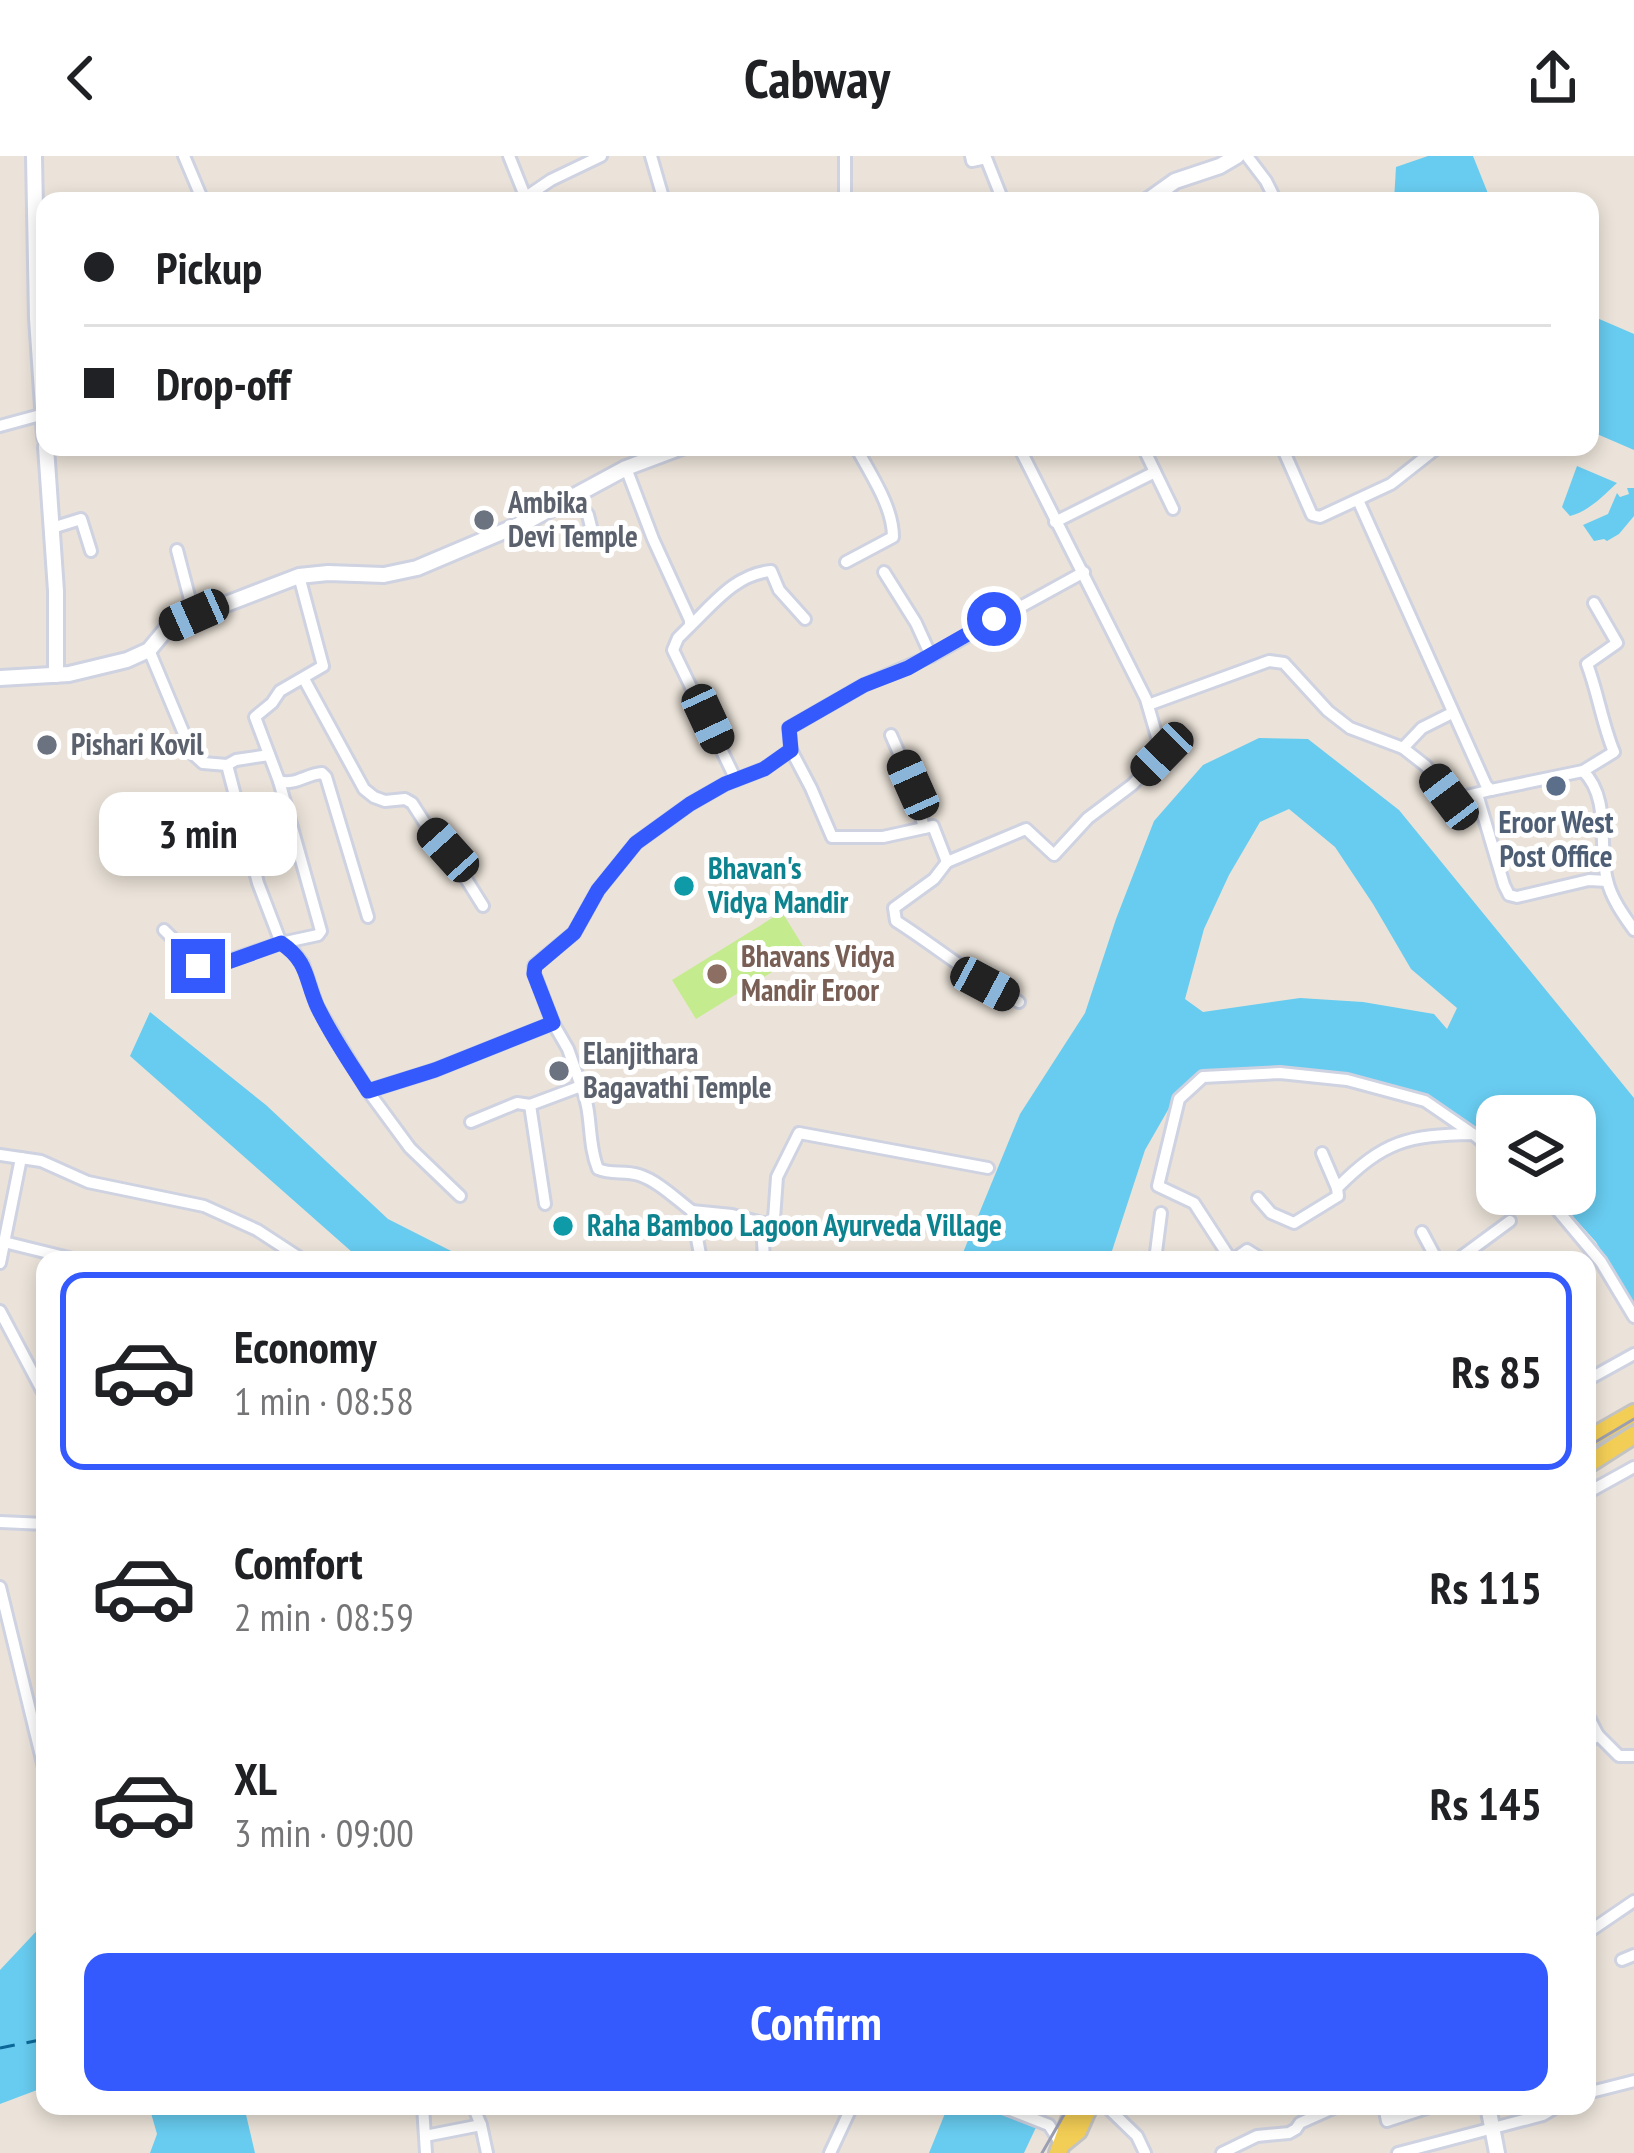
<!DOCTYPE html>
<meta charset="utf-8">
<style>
:root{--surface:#fff;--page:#f2f2f2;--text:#202124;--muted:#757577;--line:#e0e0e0;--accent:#345afd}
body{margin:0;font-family:"PT Sans Narrow",sans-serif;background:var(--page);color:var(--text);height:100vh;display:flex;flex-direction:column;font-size:45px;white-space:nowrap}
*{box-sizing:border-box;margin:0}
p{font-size:39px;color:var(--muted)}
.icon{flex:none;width:66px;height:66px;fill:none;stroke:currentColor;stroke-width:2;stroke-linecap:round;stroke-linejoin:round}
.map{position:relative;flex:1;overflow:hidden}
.details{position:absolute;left:36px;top:1095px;width:1560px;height:864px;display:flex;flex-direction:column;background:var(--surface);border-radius:24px;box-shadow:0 6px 18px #0003}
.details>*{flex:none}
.top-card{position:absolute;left:36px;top:36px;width:1563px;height:264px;border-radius:24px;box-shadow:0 6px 18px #0003;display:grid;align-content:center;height:264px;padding:0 48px;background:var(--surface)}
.tools{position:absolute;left:1476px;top:939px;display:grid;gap:24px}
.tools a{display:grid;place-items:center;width:120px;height:120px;border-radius:24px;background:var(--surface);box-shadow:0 6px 18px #0003;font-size:60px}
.end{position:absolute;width:54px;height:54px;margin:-27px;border:15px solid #345afd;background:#fff;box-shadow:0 0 0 6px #fff}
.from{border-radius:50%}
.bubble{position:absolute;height:84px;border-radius:24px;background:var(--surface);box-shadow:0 6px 18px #0003;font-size:39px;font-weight:700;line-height:84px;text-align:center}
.car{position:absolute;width:36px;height:72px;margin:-36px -18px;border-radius:15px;box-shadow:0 0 9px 3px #0007;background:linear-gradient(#222 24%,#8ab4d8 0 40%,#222 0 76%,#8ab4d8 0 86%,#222 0)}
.top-card b{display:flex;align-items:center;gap:42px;height:114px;font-size:45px}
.top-card b+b{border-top:3px solid var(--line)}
.top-card i{width:30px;height:30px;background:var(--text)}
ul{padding:21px 0 0;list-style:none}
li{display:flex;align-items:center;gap:36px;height:198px;margin:0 24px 18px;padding:0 24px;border:6px solid transparent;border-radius:24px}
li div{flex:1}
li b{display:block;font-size:45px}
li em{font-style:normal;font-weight:700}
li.current{border-color:var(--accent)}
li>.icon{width:108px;height:108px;stroke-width:1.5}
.action{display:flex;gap:24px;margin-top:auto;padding:24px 48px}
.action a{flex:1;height:138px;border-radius:24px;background:var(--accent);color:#fff;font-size:48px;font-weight:700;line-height:138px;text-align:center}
header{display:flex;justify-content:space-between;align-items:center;height:156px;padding:0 48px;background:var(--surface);font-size:54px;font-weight:700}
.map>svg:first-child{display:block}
.pitch{fill:#c4eb8e}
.water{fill:#68ccf0;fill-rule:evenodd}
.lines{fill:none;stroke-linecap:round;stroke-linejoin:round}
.ferry{stroke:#0b6899;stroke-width:3;stroke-dasharray:15 12;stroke-linecap:butt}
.minor-casing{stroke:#ced2e1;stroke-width:16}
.tertiary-casing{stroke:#ced2e1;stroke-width:20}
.primary-casing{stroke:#c3c3c3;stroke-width:22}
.minor{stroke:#fff;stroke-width:10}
.tertiary{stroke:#fff;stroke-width:14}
.primary{stroke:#f3ce56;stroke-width:16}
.rail{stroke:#9c9fb3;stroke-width:3}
.route{stroke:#345afd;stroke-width:15}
.worship-dot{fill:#6b7280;stroke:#fff;stroke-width:4.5}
.service-dot{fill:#5c6f8a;stroke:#fff;stroke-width:4.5}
.culture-dot{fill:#0f9aa8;stroke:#fff;stroke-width:4.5}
.education-dot{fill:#8d6e63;stroke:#fff;stroke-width:4.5}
.labels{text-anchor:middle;stroke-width:10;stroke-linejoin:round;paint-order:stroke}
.worship-label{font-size:30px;font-weight:bold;fill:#5b616d;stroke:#fff;text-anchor:start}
.service-label{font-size:30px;font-weight:bold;fill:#4e5e75;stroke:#fff}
.culture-label{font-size:30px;font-weight:bold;fill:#0d838f;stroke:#fff;text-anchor:start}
.education-label{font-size:30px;font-weight:bold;fill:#785e54;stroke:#fff;text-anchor:start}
</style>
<header><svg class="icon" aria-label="back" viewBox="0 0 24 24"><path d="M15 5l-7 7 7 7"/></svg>Cabway<svg class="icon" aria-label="share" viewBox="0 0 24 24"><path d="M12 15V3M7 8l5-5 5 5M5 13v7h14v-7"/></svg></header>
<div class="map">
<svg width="1634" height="1997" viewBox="0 0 1634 1997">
<rect width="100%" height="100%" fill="#ebe3d9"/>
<polygon class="pitch" points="782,756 806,795 696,863 672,824"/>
<g class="water">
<polygon points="1428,0 1473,0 1491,45 1394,45 1396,11"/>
<polygon points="1590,159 1634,178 1634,294 1590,275"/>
<path d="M1577 310 1617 327C1602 341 1589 355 1570 360L1562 351Z"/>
<polygon points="1627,332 1634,332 1634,360 1619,378 1607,385 1604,383 1594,385 1583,369 1608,358 1617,337 1620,341 1629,338"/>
<path d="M1259 582 1308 583 1399 654 1634 942V1150L1596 1086 1553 1038H1575V960H1497V985L1428 941 1371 925 1273 910 1206 914 1180 933 1145 994 1109 1104H960L1020 958 1085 857 1116 763 1154 665 1203 609ZM1289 653 1335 691 1373 748 1411 813 1457 852 1447 873 1434 858 1363 846 1300 842 1203 856 1185 843 1204 773 1229 719 1260 666Z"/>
<polygon points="150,856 266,949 388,1063 469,1104 361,1104 130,900"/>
<polygon points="45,1766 45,1931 0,1948 0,1814"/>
<polygon points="149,1950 244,1950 255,1997 150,1997 157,1978"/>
<polygon points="948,1950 1046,1950 1024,1997 929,1997"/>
</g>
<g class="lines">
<polyline class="ferry" points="0,1892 45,1883"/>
<g class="minor-casing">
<g id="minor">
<polyline points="184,0 203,45"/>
<polyline points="509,0 527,45"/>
<polyline points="651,0 664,45"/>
<polyline points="845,0 845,45"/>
<polyline points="971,0 972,5 986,2 1003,45"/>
<polyline points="1247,0 1266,25 1276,45"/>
<polyline points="520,45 551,24 601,0"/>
<polyline points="0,270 44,258"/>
<polyline points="234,291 237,291"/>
<polyline points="1143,291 1173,353"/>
<polyline points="1282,291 1312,359 1320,361 1391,328 1438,291"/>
<polyline points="626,312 653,383 690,464 690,470 678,482 673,494 736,624"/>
<polyline points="575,341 588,359 592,375"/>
<path d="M1358 344 1486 629 1491 634 1583 615C1611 642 1598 690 1607 724 1611 742 1624 760 1634 774"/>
<polyline points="1055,366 1155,316"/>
<polyline points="52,372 81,363 91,395"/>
<polyline points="177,394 194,459"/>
<path d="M846 406 893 381C893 350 870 318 856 291"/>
<path d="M690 470C714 447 736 418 771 415L779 434 805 463"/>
<polyline points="149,494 192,597 203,607 227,609 258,727 281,787 294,796 303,808 317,850 368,935 410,992 460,1040"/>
<polyline points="931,500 1084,416"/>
<polyline points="304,523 364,633 374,641 385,645 405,643 412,647 428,672 448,694 483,750"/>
<polyline points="1148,549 1269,505 1284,507 1328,555 1350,572 1403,592 1426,610 1449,641 1454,643 1491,634"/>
<polyline points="891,579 913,629 924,672"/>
<polyline points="1403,592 1422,572 1452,557"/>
<polyline points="791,594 789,572 864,529 931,500 916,467 884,416"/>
<polyline points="227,609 236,604 269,599"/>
<path d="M1583 615 1614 596C1602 567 1598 537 1587 508L1617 487 1594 447"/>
<path d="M279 625C295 630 306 618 322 617L326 621 368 761"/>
<polyline points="1477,638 1504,729 1509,739 1517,741 1589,724 1607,725"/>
<path d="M947 706 934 723 894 752 896 765C938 792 975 823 1019 846"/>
<polyline points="164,774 204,813 281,787 318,779 321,775 279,625 255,561 272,547 280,535 323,510 299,420"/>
<path d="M581 930C593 957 587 987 598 1013 612 1019 625 1014 639 1019 658 1025 676 1043 692 1055L701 1104"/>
<polyline points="368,935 435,914 553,867 534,817 534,810 574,777 598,734 636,687 690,648 725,628 764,613 791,594 811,632 832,681 883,681 933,670 947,706 1026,673 1054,699 1088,662 1132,629 1162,598 1146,543 1019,291"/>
<polyline points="471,966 517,947 530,949"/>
<path d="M1322 997 1337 1032C1384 985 1407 979 1473 978L1497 998"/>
<polyline points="0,999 41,1005 88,1026 204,1050 257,1074 303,1104"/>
<polyline points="1544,1038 1601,1106 1634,1161"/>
<polyline points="1258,1042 1271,1057 1294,1067 1338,1040 1337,1032"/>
<polyline points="545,1048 530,949 581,930 568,893 553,867"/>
<polyline points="692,1055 732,1059 762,1067 764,1104"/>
<polyline points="762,1067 770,1067 774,1063 777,1021 799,977 988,1012"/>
<polyline points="1422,1076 1437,1104"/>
<polyline points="4,1086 77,1104"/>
<polyline points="1155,1104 1161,1057"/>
<polyline points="1231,1104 1194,1047 1158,1030 1179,943 1203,921 1280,917 1347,924 1425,945 1473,978"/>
<polyline points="1233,1104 1247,1094 1263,1104"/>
<polyline points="1457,1104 1510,1065"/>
<polyline points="0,1107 21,1002"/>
<polyline points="0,1155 45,1240"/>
<polyline points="1587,1222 1589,1223 1634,1198"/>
<polyline points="1587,1337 1634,1311"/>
<polyline points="0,1366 45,1368"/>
<polyline points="0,1431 45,1616"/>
<polyline points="1587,1558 1598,1579"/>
<polyline points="1587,1587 1598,1579 1619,1600 1634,1600"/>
<polyline points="1587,1777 1634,1745"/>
<polyline points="1622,1804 1634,1799"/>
<polyline points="1587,1937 1634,1925"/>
<polyline points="423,1950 426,1997"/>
<polyline points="473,1950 481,1969"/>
<polyline points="1000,1950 1049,1969 1061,1988"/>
<polyline points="1106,1950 1137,1980 1145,1997"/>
<polyline points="1384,1950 1387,1965 1433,1950"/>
<polyline points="425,1980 481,1969 487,1997"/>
<polyline points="830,1997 852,1950"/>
<polyline points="1222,1997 1257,1980 1289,1977 1296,1973 1300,1967 1338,1950"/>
<polyline points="1398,1997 1543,1959 1558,1950"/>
</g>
</g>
<g class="tertiary-casing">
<g id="tertiary">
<polyline points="34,0 37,162 45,281"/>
<polyline points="1147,45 1175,25 1220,10 1237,0"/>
<polyline points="46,291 56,435 56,519"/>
<polyline points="0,522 69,518 127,504 149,494 169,470 299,420 328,417 384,419 417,412 528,365 626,312 682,291"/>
<polyline points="1488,1950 1497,1997"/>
</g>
</g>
<g class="primary-casing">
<g id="primary">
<polyline points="1587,1284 1634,1257"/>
<polyline points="1587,1309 1634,1279"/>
<polyline points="1062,1988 1078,1975 1089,1950"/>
<polyline points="1058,1997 1075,1950"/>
</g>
</g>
<use href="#minor" class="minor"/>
<use href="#tertiary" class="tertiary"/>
<use href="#primary" class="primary"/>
<g class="rail">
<polyline points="1587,1291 1634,1263"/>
<polyline points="1042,1997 1069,1950"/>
</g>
</g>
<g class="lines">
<path class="route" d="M198 810 211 812 281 787C309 806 305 824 318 852 332 881 351 908 368 935L435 914 553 867 534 818 535 810 574 777 598 734 636 687 690 648 725 628 764 613 791 594 789 572 864 529 908 512 994 463"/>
</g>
<g class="worship-dot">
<circle cx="484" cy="364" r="12"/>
<circle cx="47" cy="589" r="12"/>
<circle cx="559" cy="915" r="12"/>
</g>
<circle class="service-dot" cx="1556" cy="630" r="12"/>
<g class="culture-dot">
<circle cx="684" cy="730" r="12"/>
<circle cx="563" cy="1070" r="12"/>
</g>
<circle class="education-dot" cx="717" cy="818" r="12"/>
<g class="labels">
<g class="worship-label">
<text x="508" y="357">Ambika<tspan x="508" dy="34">Devi Temple</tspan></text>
<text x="71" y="599">Pishari Kovil</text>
<text x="583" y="908">Elanjithara<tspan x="583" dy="34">Bagavathi Temple</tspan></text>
</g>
<g class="service-label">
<text x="1556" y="677">Eroor West<tspan x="1556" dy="34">Post Office</tspan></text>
</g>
<g class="culture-label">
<text x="708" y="723">Bhavan's<tspan x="708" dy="34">Vidya Mandir</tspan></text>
<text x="587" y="1080">Raha Bamboo Lagoon Ayurveda Village</text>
</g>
<g class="education-label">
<text x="741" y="811">Bhavans Vidya<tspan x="741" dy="34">Mandir Eroor</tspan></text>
</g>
</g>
</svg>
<div class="tools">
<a><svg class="icon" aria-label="layers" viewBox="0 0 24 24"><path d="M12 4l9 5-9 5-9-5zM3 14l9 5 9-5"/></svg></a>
</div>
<i class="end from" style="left:994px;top:463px"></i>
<i class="end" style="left:198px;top:810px"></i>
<div class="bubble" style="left:99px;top:636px;width:198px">3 min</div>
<i class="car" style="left:194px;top:459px;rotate:246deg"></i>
<i class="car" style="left:708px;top:563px;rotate:155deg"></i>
<i class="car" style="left:1162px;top:598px;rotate:224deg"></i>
<i class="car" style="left:913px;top:629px;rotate:336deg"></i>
<i class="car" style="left:1449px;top:641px;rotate:323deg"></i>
<i class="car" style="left:448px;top:694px;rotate:318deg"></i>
<i class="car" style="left:985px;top:828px;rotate:118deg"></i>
<div class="top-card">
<b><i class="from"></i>Pickup</b>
<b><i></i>Drop-off</b>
</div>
<section class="details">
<ul>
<li class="current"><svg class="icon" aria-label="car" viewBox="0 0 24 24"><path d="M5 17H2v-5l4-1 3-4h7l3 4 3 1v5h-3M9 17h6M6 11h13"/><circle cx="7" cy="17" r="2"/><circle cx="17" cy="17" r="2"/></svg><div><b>Economy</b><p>1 min · 08:58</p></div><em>Rs 85</em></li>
<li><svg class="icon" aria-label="car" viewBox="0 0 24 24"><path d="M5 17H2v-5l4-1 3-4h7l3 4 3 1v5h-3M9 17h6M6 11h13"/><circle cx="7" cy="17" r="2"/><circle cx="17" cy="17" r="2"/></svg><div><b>Comfort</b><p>2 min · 08:59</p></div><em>Rs 115</em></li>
<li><svg class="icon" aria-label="car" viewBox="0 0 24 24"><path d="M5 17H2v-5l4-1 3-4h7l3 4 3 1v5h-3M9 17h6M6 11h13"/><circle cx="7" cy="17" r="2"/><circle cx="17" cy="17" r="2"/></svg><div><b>XL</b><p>3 min · 09:00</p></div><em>Rs 145</em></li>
</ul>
<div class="action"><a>Confirm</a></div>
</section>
</div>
